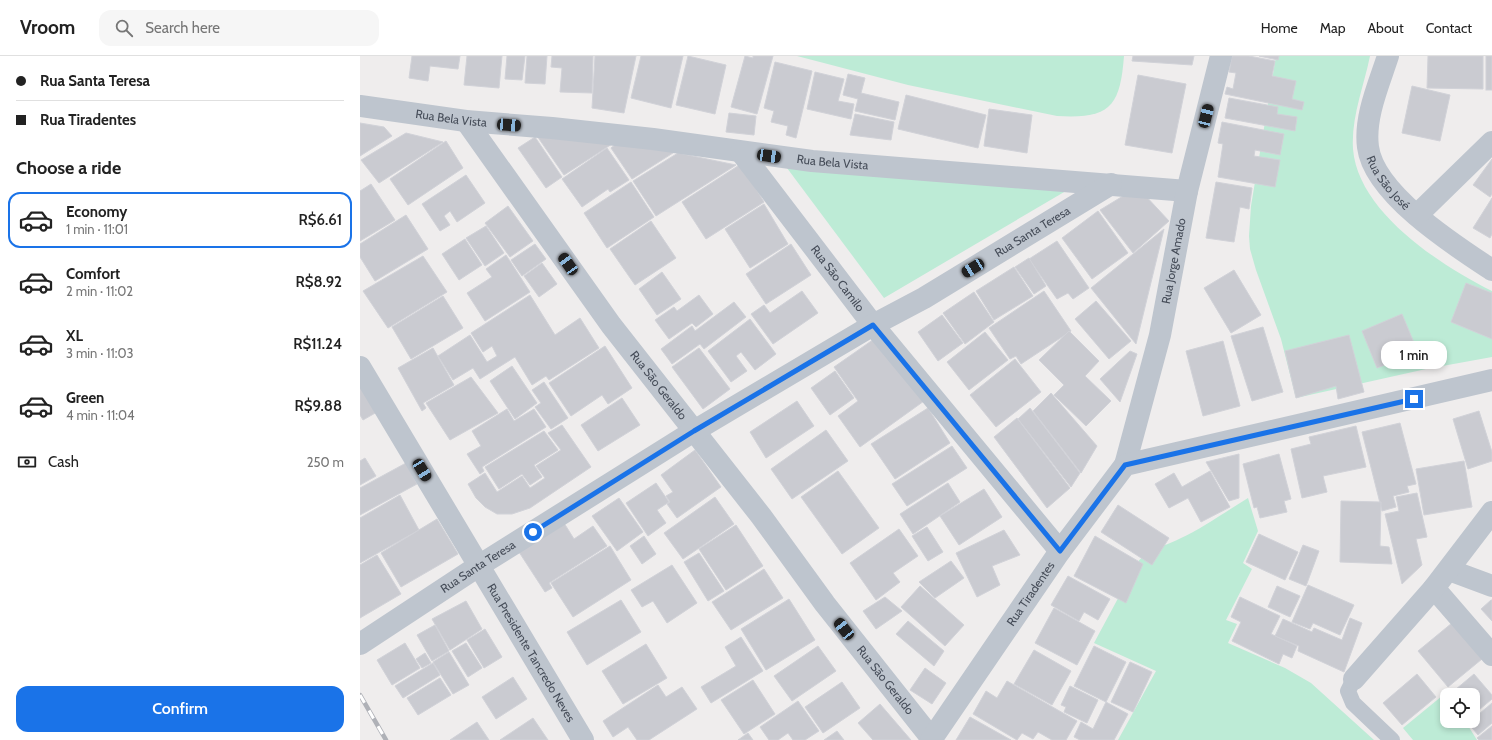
<!DOCTYPE html>
<meta charset="utf-8">
<style>
:root{--surface:#fff;--page:#f6f6f6;--text:#222;--muted:#767676;--line:#e0e0e0;--accent:#1a73e8}
body{margin:0;font-family:Cabin,sans-serif;background:var(--page);color:var(--text);height:100vh;display:flex;flex-direction:column;font-size:15px;white-space:nowrap}
*{box-sizing:border-box;margin:0}
p{font-size:13px;color:var(--muted)}
.icon{flex:none;width:22px;height:22px;fill:none;stroke:currentColor;stroke-width:2;stroke-linecap:round;stroke-linejoin:round}
.map{position:relative;flex:1;overflow:hidden}
.panel{display:flex;flex-direction:column;background:var(--surface);width:360px}
.panel>*{flex:none}
.top-card{display:grid;align-content:center;height:88px;padding:0 16px;background:var(--surface)}
.controls{position:absolute;left:1080px;top:632px;display:grid;gap:8px}
.controls a{display:grid;place-items:center;width:40px;height:40px;border-radius:8px;background:var(--surface);box-shadow:0 2px 6px #0003;font-size:20px}
.end{position:absolute;width:18px;height:18px;margin:-9px;border:5px solid #1a73e8;background:#fff;box-shadow:0 0 0 2px #fff}
.from{border-radius:50%}
.bubble{position:absolute;height:28px;border-radius:12px;background:var(--surface);box-shadow:0 2px 6px #0003;font-size:13px;font-weight:600;line-height:28px;text-align:center}
.car{position:absolute;width:12px;height:24px;margin:-12px -6px;border-radius:5px;box-shadow:0 0 3px 1px #0007;background:linear-gradient(#222 24%,#8ab4d8 0 40%,#222 0 76%,#8ab4d8 0 86%,#222 0)}
.top-card b{display:flex;align-items:center;gap:14px;height:38px;font-size:15px}
.top-card b+b{border-top:1px solid var(--line)}
.top-card i{width:10px;height:10px;background:var(--text)}
ul{padding:0;list-style:none}
li{display:flex;align-items:center;gap:12px;height:56px;margin:0 8px 6px;padding:0 8px;border:2px solid transparent;border-radius:12px}
li div{flex:1}
li b{display:block;font-size:15px}
li em{font-style:normal;font-weight:600}
li.current{border-color:var(--accent)}
li>.icon{width:36px;height:36px;stroke-width:1.5}
h2{padding:0 16px;font-size:18px;line-height:48px}
.pay{display:flex;align-items:center;gap:10px;height:44px;padding:0 16px;font-size:15px}
.pay p{margin-inline-start:auto}
.button{display:flex;gap:8px;margin-top:auto;padding:8px 16px}
.button a{flex:1;height:46px;border-radius:12px;background:var(--accent);color:#fff;font-size:16px;font-weight:600;line-height:46px;text-align:center}
header{display:flex;align-items:center;gap:24px;box-sizing:border-box;height:56px;padding:0 20px;background:var(--surface);border-bottom:1px solid var(--line)}
header strong{font-size:19px}
nav{display:flex;gap:22px;margin-inline-start:auto;font-size:14px}
.search{width:280px;height:36px;background:var(--page);display:flex;align-items:center;gap:10px;box-sizing:border-box;padding:0 14px;border-radius:12px;color:var(--muted);font-size:15px}
main{display:flex;flex:1;min-height:0}
.map>svg:first-child{display:block}
.green{fill:#bdebd6}
.building{fill:#cacbd1;stroke:#d1d2d8}
.lines{fill:none;stroke-linecap:round;stroke-linejoin:round}
.service{stroke:#bec5ce;stroke-width:16}
.minor{stroke:#bec5ce;stroke-width:22}
.tertiary{stroke:#bec5ce;stroke-width:22}
.rail-casing{stroke:#afb1b7;stroke-width:4.5}
.rail{stroke:#fff;stroke-width:3;stroke-dasharray:9;stroke-linecap:butt}
.route{stroke:#1a73e8;stroke-width:5}
.labels{text-anchor:middle;stroke-width:4;stroke-linejoin:round;paint-order:stroke}
.street-label{font-size:12px;fill:#464d59;stroke:#fff}
</style>
<header>
<strong>Vroom</strong>
<div class="search"><svg class="icon" aria-label="search" viewBox="0 0 24 24"><circle cx="10" cy="10" r="6"/><path d="M15 15l6 6"/></svg>Search here</div>
<nav><a>Home</a><a>Map</a><a>About</a><a>Contact</a></nav>
</header>
<main>
<section class="panel">
<div class="top-card">
<b><i class="from"></i>Rua Santa Teresa</b>
<b><i></i>Rua Tiradentes</b>
</div>
<h2>Choose a ride</h2>
<ul>
<li class="current"><svg class="icon" aria-label="car" viewBox="0 0 24 24"><path d="M5 17H2v-5l4-1 3-4h7l3 4 3 1v5h-3M9 17h6M6 11h13"/><circle cx="7" cy="17" r="2"/><circle cx="17" cy="17" r="2"/></svg><div><b>Economy</b><p>1 min · 11:01</p></div><em>R$6.61</em></li>
<li><svg class="icon" aria-label="car" viewBox="0 0 24 24"><path d="M5 17H2v-5l4-1 3-4h7l3 4 3 1v5h-3M9 17h6M6 11h13"/><circle cx="7" cy="17" r="2"/><circle cx="17" cy="17" r="2"/></svg><div><b>Comfort</b><p>2 min · 11:02</p></div><em>R$8.92</em></li>
<li><svg class="icon" aria-label="car" viewBox="0 0 24 24"><path d="M5 17H2v-5l4-1 3-4h7l3 4 3 1v5h-3M9 17h6M6 11h13"/><circle cx="7" cy="17" r="2"/><circle cx="17" cy="17" r="2"/></svg><div><b>XL</b><p>3 min · 11:03</p></div><em>R$11.24</em></li>
<li><svg class="icon" aria-label="car" viewBox="0 0 24 24"><path d="M5 17H2v-5l4-1 3-4h7l3 4 3 1v5h-3M9 17h6M6 11h13"/><circle cx="7" cy="17" r="2"/><circle cx="17" cy="17" r="2"/></svg><div><b>Green</b><p>4 min · 11:04</p></div><em>R$9.88</em></li>
</ul>
<div class="pay"><svg class="icon" aria-label="cash" viewBox="0 0 24 24"><path d="M3 7h18v10H3z"/><circle cx="12" cy="12" r="2"/></svg>Cash<p>250 m</p></div>
<div class="button"><a>Confirm</a></div>
</section>
<div class="map">
<svg width="1132" height="684" viewBox="0 0 1132 684">
<rect width="100%" height="100%" fill="#efeded"/>
<g class="green">
<path d="M437 0H764C760 51 750 63 697 60L548 29Z"/>
<path d="M916 0H1010C1004 30 991 61 993 93 998 156 1080 209 1132 235V301L1066 313 936 342 921 283 896 214 890 193 889 180 891 150Z"/>
<polygon points="427,112 711,132 524,242"/>
<path d="M888 442 898 475 883 507 892 513 866 564 877 568 868 587 925 612 951 627 1014 684H758L796 615 734 587 777 507C788 493 803 491 819 483 843 472 865 456 888 442Z"/>
<polygon points="1082,640 1087,645 1087,665 1105,665 1117,684 1053,684 1043,672"/>
</g>
<g class="building">
<polygon points="52,0 100,0 98,13 70,10 68,25 49,22"/>
<polygon points="107,0 142,0 139,32 104,29"/>
<polygon points="147,0 165,0 162,24 145,23"/>
<polygon points="167,0 187,0 185,28 165,27"/>
<polygon points="192,0 233,0 232,37 200,36 202,12 191,11"/>
<polygon points="235,0 276,0 264,57 232,52"/>
<polygon points="281,0 323,0 311,52 271,42"/>
<polygon points="328,0 366,9 355,58 316,49"/>
<polygon points="385,0 393,2 393,0 413,0 397,58 371,51"/>
<polygon points="773,0 834,0 832,9 772,5"/>
<polygon points="872,0 889,0 915,5 912,20 936,25 932,43 944,46 942,54 865,38 867,31 873,33 876,17 869,16"/>
<polygon points="899,0 919,0 918,4"/>
<polygon points="1068,0 1123,0 1123,33 1067,32"/>
<rect x="1126" y="0" width="6" height="34"/>
<polygon points="415,6 452,15 436,82 426,79 428,70 411,66 414,55 404,52"/>
<polygon points="455,16 484,23 478,45 494,48 491,63 447,53"/>
<polygon points="488,18 505,22 501,37 539,46 535,64 495,55 498,43 483,39"/>
<polygon points="778,19 826,28 812,97 765,89"/>
<polygon points="1052,30 1090,39 1080,85 1042,77"/>
<polygon points="546,39 626,59 618,92 538,73"/>
<polygon points="869,42 918,51 917,58 937,61 935,75 865,62"/>
<polygon points="629,53 672,59 667,97 624,90"/>
<polygon points="369,57 396,60 394,79 366,76"/>
<polygon points="495,58 534,66 531,84 490,79"/>
<polygon points="862,66 924,78 920,99 895,94 894,100 920,104 915,131 858,121 863,88 858,87"/>
<polygon points="0,67 24,71 32,80 0,100"/>
<polygon points="46,77 83,86 19,127 1,104"/>
<polygon points="175,77 252,88 204,119"/>
<polygon points="175,81 202,121 186,132 158,92"/>
<polygon points="86,85 103,112 48,149 30,123"/>
<polygon points="256,88 316,95 272,123 251,92"/>
<polygon points="247,92 269,124 250,136 248,133 222,151 202,123"/>
<polygon points="318,97 376,109 296,160 273,125"/>
<polygon points="1132,103 1132,138 1130,141 1113,129"/>
<polygon points="381,108 404,146 346,183 322,146"/>
<polygon points="106,119 125,147 97,166 90,155 84,160 90,169 80,175 62,148"/>
<polygon points="271,126 294,161 247,192 224,157"/>
<polygon points="856,126 892,132 889,153 880,151 874,186 846,182"/>
<polygon points="11,128 35,164 0,185 0,135"/>
<polygon points="768,137 783,137 809,165 773,197 740,154"/>
<polygon points="1132,142 1132,178 1130,182 1113,172"/>
<polygon points="404,148 428,188 390,212 365,173"/>
<polygon points="148,150 173,185 150,201 125,167"/>
<polygon points="738,155 768,197 732,223 702,182"/>
<polygon points="46,159 68,193 15,225 0,201 0,188"/>
<polygon points="291,165 316,202 275,229 250,193"/>
<polygon points="126,170 144,197 125,210 106,182"/>
<polygon points="804,173 776,288 731,232"/>
<polygon points="105,183 122,209 99,224 82,198"/>
<polygon points="697,185 729,232 713,243 708,237 697,243 669,203"/>
<polygon points="175,188 186,203 162,220 151,204"/>
<polygon points="431,188 451,219 406,248 386,218"/>
<polygon points="146,199 170,236 125,265 107,237 132,221 126,213"/>
<polygon points="63,200 87,236 28,272 3,235"/>
<polygon points="669,202 686,230 674,238 655,211"/>
<polygon points="182,207 197,228 179,241 164,220"/>
<polygon points="654,211 673,240 634,264 616,235"/>
<polygon points="874,214 901,259 871,277 844,232"/>
<polygon points="302,216 321,243 297,259 279,233"/>
<polygon points="1106,227 1132,237 1132,283 1091,266"/>
<polygon points="442,235 458,257 413,288 391,258 404,249 410,257"/>
<polygon points="684,235 711,275 661,308 656,300 650,303 629,272"/>
<polygon points="614,236 634,266 605,288 583,257"/>
<polygon points="170,239 195,279 220,262 239,292 189,324 186,320 172,329 155,301 120,323 113,312 93,324 78,300 110,279 127,306 137,300 132,290 123,296 111,277"/>
<polygon points="339,239 353,258 336,271 332,267 309,283 295,264 314,251 317,255"/>
<polygon points="83,240 103,272 51,303 32,271"/>
<polygon points="736,245 771,285 749,303 715,263"/>
<polygon points="374,246 386,261 344,293 340,288 312,308 301,293 332,270 335,275"/>
<polygon points="1042,258 1062,306 1046,312 1042,302 1017,312 1002,275"/>
<polygon points="582,259 603,287 578,305 558,276"/>
<polygon points="390,263 416,298 395,314 381,296 376,300 387,315 371,326 348,295"/>
<polygon points="903,271 923,336 892,345 871,280"/>
<polygon points="709,275 739,305 725,320 751,345 726,370 694,339 704,329 679,304"/>
<polygon points="625,276 648,304 609,334 587,306"/>
<polygon points="989,279 1004,336 978,343 976,330 936,342 925,295"/>
<polygon points="517,281 564,345 500,391 478,360 498,345 474,311"/>
<polygon points="863,285 880,350 843,360 826,295"/>
<polygon points="245,290 272,332 248,348 242,339 211,360 189,327"/>
<polygon points="73,292 94,329 63,347 66,352 62,355 38,312"/>
<polygon points="339,292 370,333 343,353 312,311"/>
<polygon points="770,295 777,298 760,346 740,323"/>
<polygon points="655,303 681,336 636,371 610,339"/>
<polygon points="152,310 177,347 155,363 130,325"/>
<polygon points="475,315 494,342 470,359 451,332"/>
<polygon points="111,321 138,357 90,384 66,347"/>
<polygon points="184,326 208,362 191,373 175,351 181,347 172,334"/>
<polygon points="0,327 17,356 3,364 0,359"/>
<polygon points="691,337 737,390 721,417 673,355"/>
<polygon points="262,342 280,369 238,395 221,369"/>
<polygon points="437,345 454,370 406,402 390,376"/>
<polygon points="568,352 590,387 535,423 511,388"/>
<polygon points="670,352 720,417 711,431 658,363"/>
<polygon points="147,353 154,365 174,353 186,371 122,411 124,415 120,418 107,398 121,390 112,375"/>
<polygon points="1119,355 1132,396 1132,405 1108,413 1093,363"/>
<polygon points="657,362 710,432 687,452 634,381"/>
<polygon points="1040,367 1056,428 1047,430 1049,436 1033,440 1036,451 1022,455 1002,376"/>
<polygon points="202,369 231,411 170,452 152,458 137,458 125,451 116,442 108,428 125,417 137,436 162,420 170,432 185,422 176,410 201,394 188,377"/>
<polygon points="996,370 1006,411 963,420 967,436 942,442 931,393 951,388 949,381"/>
<polygon points="466,374 488,405 432,443 411,413"/>
<polygon points="184,375 198,394 174,409 182,421 170,429 162,418 139,433 125,411"/>
<polygon points="592,390 607,412 547,450 532,428"/>
<polygon points="335,394 361,431 317,462 307,448 310,446 306,440 313,436 301,419"/>
<polygon points="879,398 879,442 869,445 846,406"/>
<polygon points="919,398 931,443 924,445 927,456 900,462 897,451 894,452 883,408"/>
<polygon points="5,402 16,420 0,429 0,405"/>
<polygon points="1104,405 1112,451 1064,459 1056,413"/>
<polygon points="46,407 57,428 0,459 0,432"/>
<polygon points="478,415 519,472 482,498 441,441"/>
<polygon points="850,415 870,451 841,466 828,442 809,452 795,428 814,417 822,431"/>
<polygon points="296,427 309,446 297,454 306,467 288,480 266,447"/>
<polygon points="588,427 600,446 553,478 540,458"/>
<polygon points="624,433 642,461 599,489 580,460"/>
<polygon points="1057,437 1067,481 1056,483 1062,509 1042,528 1025,458 1039,455 1036,441"/>
<polygon points="40,439 59,474 0,507 0,462"/>
<polygon points="355,441 374,468 323,503 304,477"/>
<polygon points="259,442 283,476 257,495 232,460"/>
<polygon points="981,445 1021,446 1020,490 1029,491 1032,508 980,506"/>
<polygon points="758,449 809,482 792,509 741,476"/>
<polygon points="77,463 98,498 41,531 21,497"/>
<polygon points="204,467 214,483 233,470 247,490 189,527 192,532 185,536 159,496"/>
<polygon points="376,469 403,510 366,534 339,493"/>
<polygon points="567,471 583,496 568,505 552,480"/>
<polygon points="539,473 558,500 533,517 540,526 516,544 490,507"/>
<polygon points="644,474 660,499 632,510 640,529 617,541 596,497"/>
<polygon points="899,478 938,496 925,524 886,506"/>
<polygon points="284,480 296,498 282,508 270,490"/>
<polygon points="735,480 783,508 766,547 714,520"/>
<polygon points="943,489 959,495 946,530 929,523"/>
<polygon points="250,490 271,524 213,561 191,527"/>
<polygon points="339,497 364,535 348,545 324,506"/>
<polygon points="17,499 41,538 0,562 0,509"/>
<polygon points="591,505 604,522 575,542 559,526"/>
<polygon points="312,509 337,547 307,567 293,545 282,551 271,534"/>
<polygon points="404,513 423,542 371,574 352,546"/>
<polygon points="708,520 750,543 738,564 724,556 719,565 691,549"/>
<polygon points="948,529 994,549 980,579 953,567 950,573 932,566"/>
<polygon points="560,530 604,569 585,590 541,551"/>
<polygon points="917,530 940,540 930,561 908,551"/>
<polygon points="525,541 542,555 516,573 503,555"/>
<polygon points="880,541 920,560 911,578 937,590 932,602 923,598 919,608 872,585 881,566 871,561"/>
<polygon points="429,543 455,584 406,614 381,573"/>
<polygon points="261,544 281,576 227,609 207,576"/>
<polygon points="1131,544 1132,544 1132,565 1121,553"/>
<polygon points="106,545 122,573 90,594 72,563"/>
<polygon points="694,552 735,575 717,609 675,587"/>
<polygon points="990,562 1002,567 984,616 938,595 939,590 915,580 923,563 952,576 954,572 982,584"/>
<polygon points="548,565 584,595 574,610 536,578"/>
<polygon points="1092,567 1122,603 1088,631 1058,595"/>
<polygon points="75,569 89,595 72,605 57,579"/>
<polygon points="125,573 142,601 124,612 107,584"/>
<polygon points="381,581 403,615 351,647 341,631 376,610 365,591"/>
<polygon points="45,587 60,612 32,629 17,604"/>
<polygon points="106,587 122,612 108,621 92,595"/>
<polygon points="286,588 307,622 263,648 242,615"/>
<polygon points="458,590 476,615 432,645 414,620"/>
<polygon points="734,590 766,606 746,646 714,630"/>
<polygon points="674,594 711,615 692,649 654,628"/>
<polygon points="89,596 109,629 93,638 73,606"/>
<polygon points="65,597 71,607 62,612 56,603"/>
<polygon points="770,606 792,616 773,656 751,646"/>
<polygon points="73,607 80,619 43,642 35,630"/>
<polygon points="565,612 586,627 572,648 550,634"/>
<polygon points="1057,618 1076,641 1042,669 1023,647"/>
<polygon points="1114,618 1132,639 1132,643 1113,659 1113,639 1089,639"/>
<polygon points="153,621 167,643 136,663 122,641"/>
<polygon points="80,622 91,639 58,659 47,642"/>
<polygon points="393,624 415,658 384,678 361,644"/>
<polygon points="647,625 717,665 706,684 692,684 678,676 673,683 662,677 657,684 613,658 626,635 637,642"/>
<polygon points="482,626 500,652 463,677 445,651"/>
<polygon points="298,629 306,641 322,631 337,653 289,684 277,684 268,671 253,681 243,665"/>
<polygon points="710,630 738,644 727,667 704,656 706,651 701,649"/>
<polygon points="438,645 459,675 445,684 433,684 428,677 418,684 409,684 400,671"/>
<polygon points="746,646 768,658 754,684 720,684 714,681 721,666 733,673"/>
<polygon points="1132,647 1132,667 1118,679 1108,667 1113,665 1113,663"/>
<polygon points="520,648 551,684 513,684 498,667"/>
<polygon points="610,661 651,684 596,684"/>
<polygon points="173,662 188,684 140,684"/>
<polygon points="117,666 129,684 90,684"/>
<polygon points="1132,670 1132,684 1119,684 1117,682"/>
<polygon points="477,675 484,684 464,684"/>
<polygon points="388,677 393,684 378,684"/>
</g>
<g class="lines">
<polyline class="service" points="994,623 988,635 993,647 1032,684"/>
<g class="minor">
<path id="s1" d="M1028 0C1019 28 1004 61 1008 91 1014 138 1094 189 1132 214"/>
<path id="s2" d="M0 50 106 65 192 72 293 83 452 105 827 135"/>
<path id="s3" d="M106 65 251 269 401 460 465 548 572 683"/>
<path id="s4" d="M381 96 513 269 700 495"/>
<polyline points="1057,159 1132,86"/>
<path id="s5" d="M765 409 800 279 827 135 861 0"/>
<polyline points="1089,514 1132,530"/>
<polyline points="1074,532 1132,599"/>
<path id="s6" d="M0 588 120 509 334 375 513 269 564 242 751 128"/>
<polyline points="994,623 1074,532 1132,456"/>
<path id="s7" d="M571 684 700 495 765 409 1132 324"/>
</g>
<path class="tertiary" id="s8" d="M0 311 223 684"/>
<g class="rail-casing">
<polyline id="rail" points="0,639 26,684"/>
</g>
<use href="#rail" class="rail"/>
</g>
<g class="lines">
<polyline class="route" points="173,476 334,375 513,269 700,495 765,409 1054,343"/>
</g>
<g class="labels">
<g class="street-label">
<text dy="4" stroke="none"><textPath href="#s2" startOffset="92">Rua Bela Vista</textPath></text>
<text dy="4" stroke="none"><textPath href="#s2" startOffset="476">Rua Bela Vista</textPath></text>
<text dy="4" stroke="none"><textPath href="#s1" startOffset="136">Rua São José</textPath></text>
<text dy="4" stroke="none"><textPath href="#s6" startOffset="789">Rua Santa Teresa</textPath></text>
<text dy="4" stroke="none"><textPath href="#s5" startOffset="210">Rua Jorge Amado</textPath></text>
<text dy="4" stroke="none"><textPath href="#s4" startOffset="159">Rua São Camilo</textPath></text>
<text dy="4" stroke="none"><textPath href="#s3" startOffset="327">Rua São Geraldo</textPath></text>
<text dy="4" stroke="none"><textPath href="#s6" startOffset="141">Rua Santa Teresa</textPath></text>
<text dy="4" stroke="none"><textPath href="#s7" startOffset="177">Rua Tiradentes</textPath></text>
<text dy="4" stroke="none"><textPath href="#s8" startOffset="333">Rua Presidente Tancredo Neves</textPath></text>
<text dy="4" stroke="none"><textPath href="#s3" startOffset="699">Rua São Geraldo</textPath></text>
</g>
</g>
</svg>
<div class="controls">
<a><svg class="icon" aria-label="locate" viewBox="0 0 24 24"><circle cx="12" cy="12" r="6"/><path d="M12 2v4M12 18v4M2 12h4M18 12h4"/></svg></a>
</div>
<i class="end from" style="left:173px;top:476px"></i>
<i class="end" style="left:1054px;top:343px"></i>
<div class="bubble" style="left:1021px;top:285px;width:66px">1 min</div>
<i class="car" style="left:846px;top:60px;rotate:14deg"></i>
<i class="car" style="left:149px;top:69px;rotate:94deg"></i>
<i class="car" style="left:409px;top:100px;rotate:98deg"></i>
<i class="car" style="left:208px;top:208px;rotate:325deg"></i>
<i class="car" style="left:613px;top:212px;rotate:239deg"></i>
<i class="car" style="left:62px;top:414px;rotate:149deg"></i>
<i class="car" style="left:484px;top:573px;rotate:322deg"></i>
</div>
</main>
